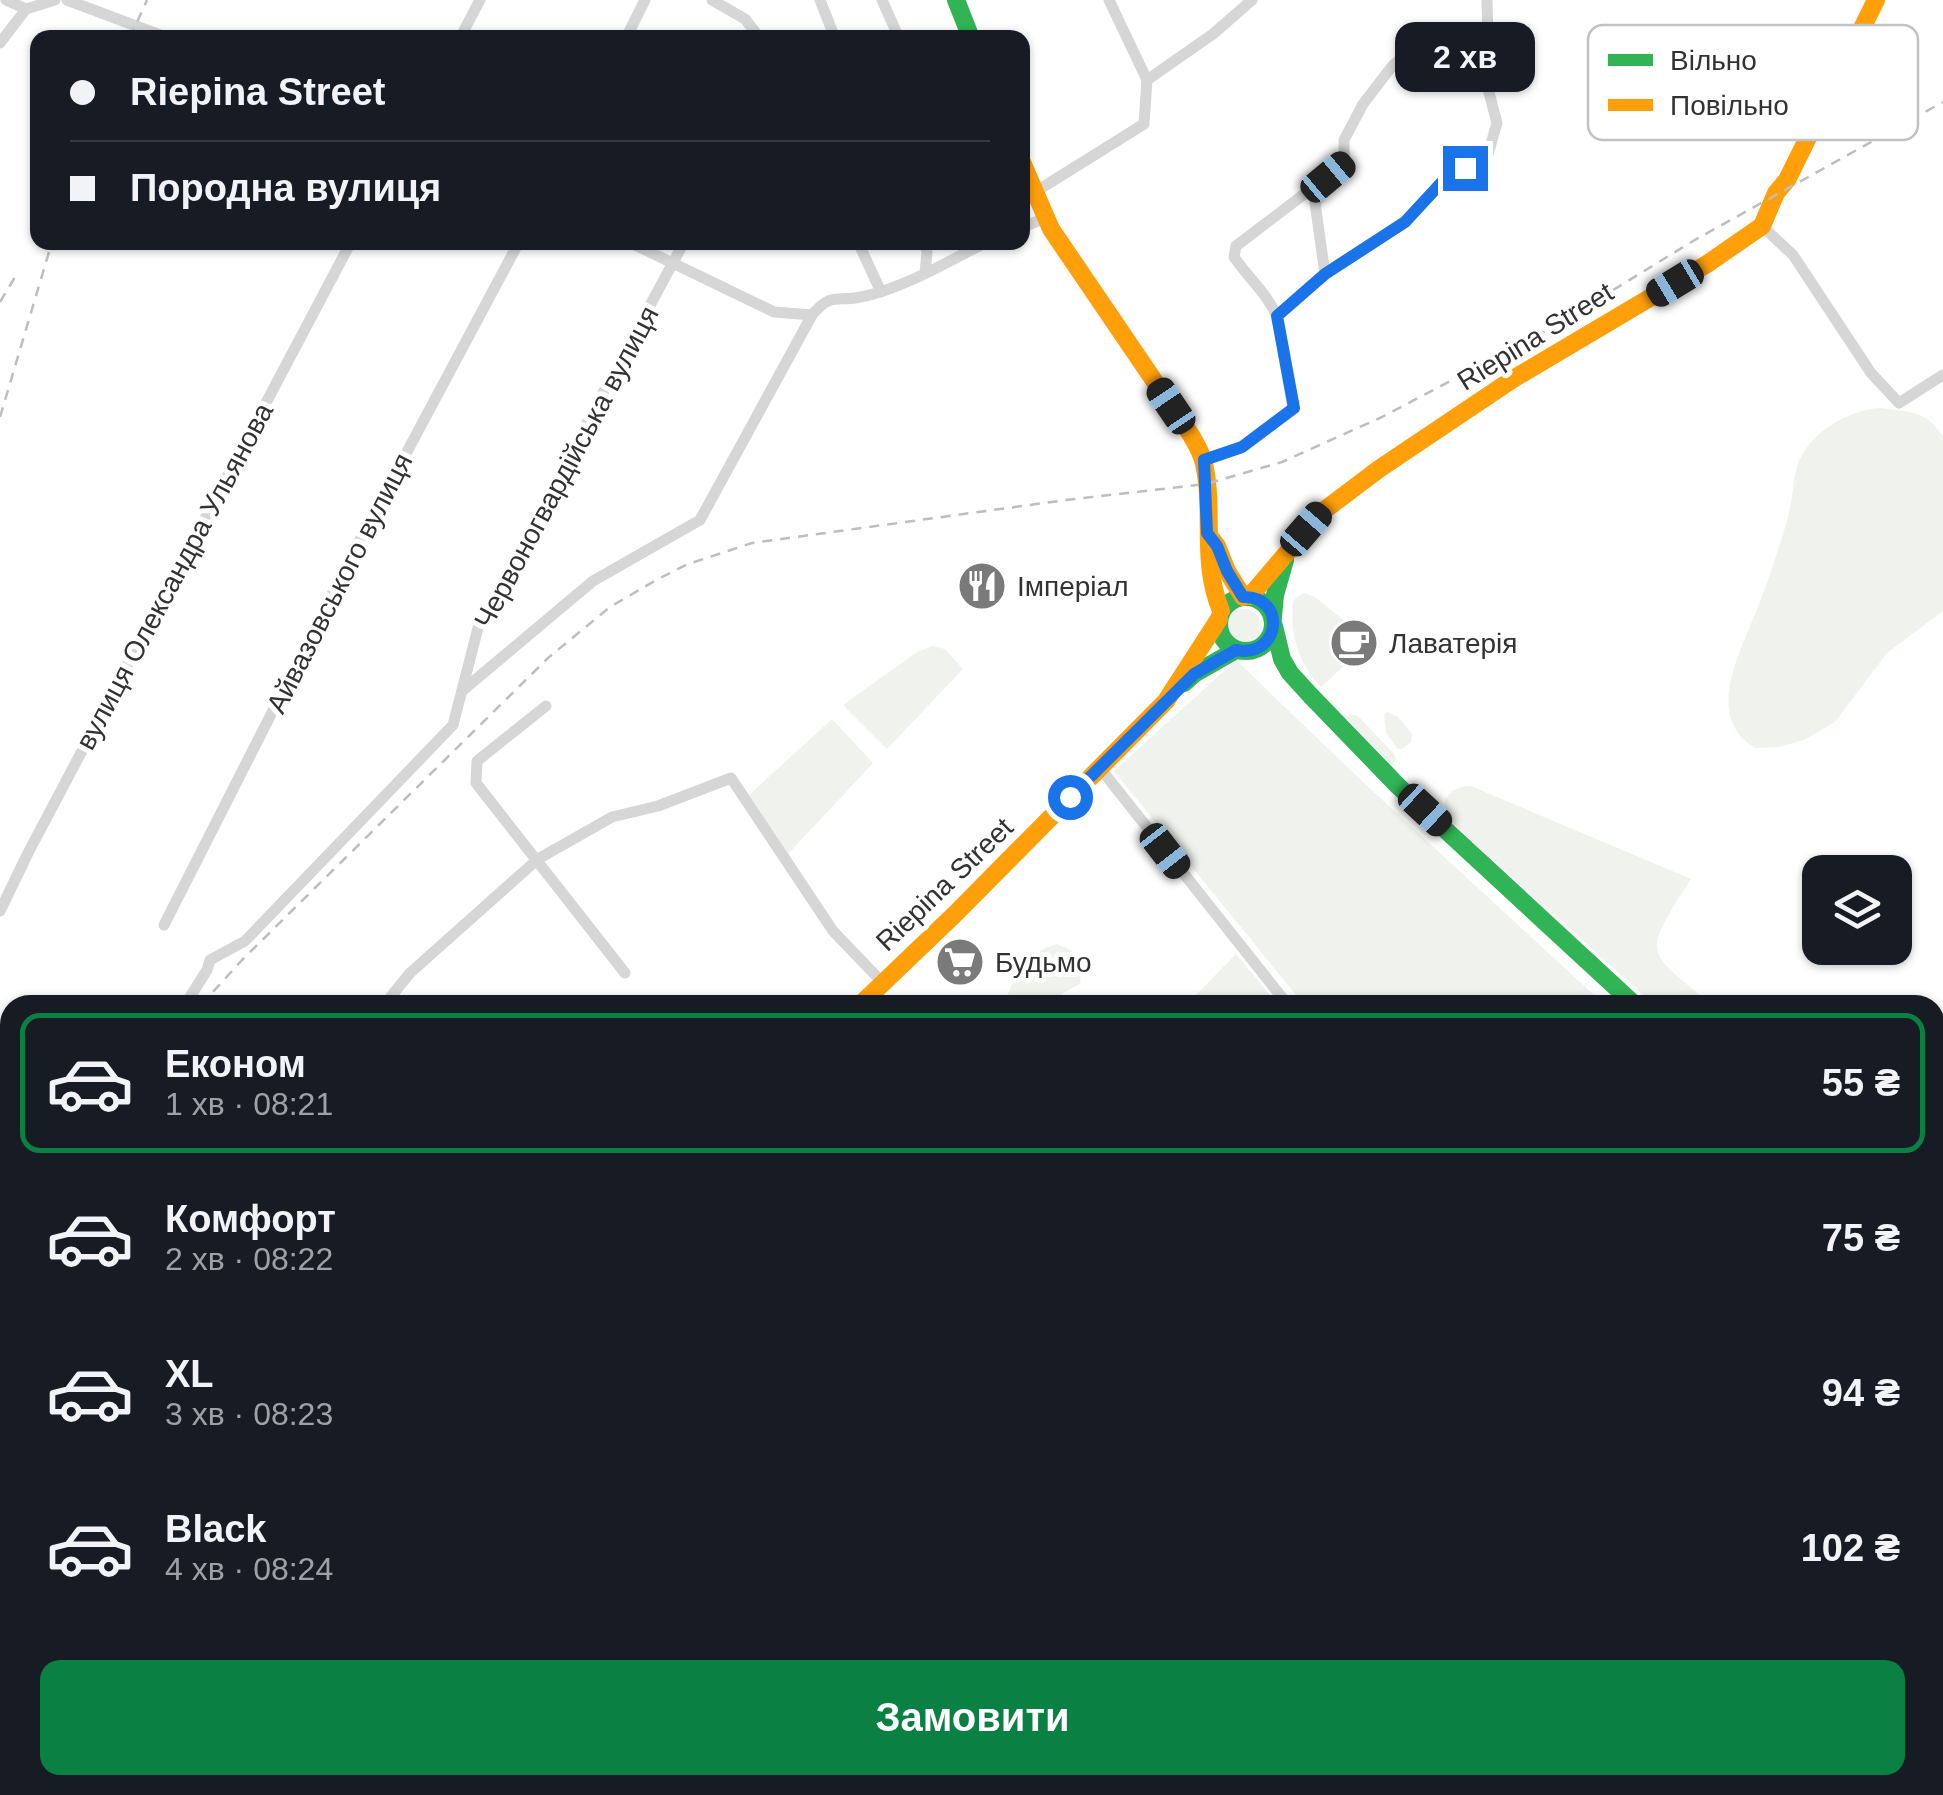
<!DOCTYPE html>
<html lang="uk">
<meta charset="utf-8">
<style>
:root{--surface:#171b24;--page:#20242c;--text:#f1f3f6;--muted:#9ea1a6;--line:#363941;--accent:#0b8043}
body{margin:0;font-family:Helvetica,sans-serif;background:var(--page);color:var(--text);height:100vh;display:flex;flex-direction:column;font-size:38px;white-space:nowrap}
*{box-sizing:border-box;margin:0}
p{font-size:32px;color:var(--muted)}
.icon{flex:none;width:55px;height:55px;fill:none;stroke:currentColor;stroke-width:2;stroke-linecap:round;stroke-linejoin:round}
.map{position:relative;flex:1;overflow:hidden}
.panel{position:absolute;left:0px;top:995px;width:1945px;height:800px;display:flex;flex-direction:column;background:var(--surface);border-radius:30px 30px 0 0;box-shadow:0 2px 8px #0004}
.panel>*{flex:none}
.guide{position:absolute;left:30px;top:30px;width:1000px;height:220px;border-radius:20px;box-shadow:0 2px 8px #0004;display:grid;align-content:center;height:220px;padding:0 40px;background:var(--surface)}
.fabs{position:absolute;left:1802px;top:855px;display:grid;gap:20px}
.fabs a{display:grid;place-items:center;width:110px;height:110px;border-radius:20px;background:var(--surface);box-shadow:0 2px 8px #0004;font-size:50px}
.end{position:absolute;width:45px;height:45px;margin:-22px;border:12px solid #1a73e8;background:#fff;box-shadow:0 0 0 5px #fff}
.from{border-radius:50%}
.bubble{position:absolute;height:70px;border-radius:20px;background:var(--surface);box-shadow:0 2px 8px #0004;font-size:32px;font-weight:700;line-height:70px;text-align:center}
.car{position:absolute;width:30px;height:60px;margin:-30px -15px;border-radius:12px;box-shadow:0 0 8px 2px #0007;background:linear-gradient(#222 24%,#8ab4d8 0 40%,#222 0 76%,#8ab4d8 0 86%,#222 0)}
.guide b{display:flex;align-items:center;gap:35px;height:95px;font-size:38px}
.guide b+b{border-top:2px solid var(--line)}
.guide i{width:25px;height:25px;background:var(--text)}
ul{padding:18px 0 0;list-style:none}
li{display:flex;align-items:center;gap:30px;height:140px;margin:0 20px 15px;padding:0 20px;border:5px solid transparent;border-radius:20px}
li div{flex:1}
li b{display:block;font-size:38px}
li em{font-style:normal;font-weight:700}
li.on{border-color:var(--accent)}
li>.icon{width:90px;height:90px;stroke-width:1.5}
.action{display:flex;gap:20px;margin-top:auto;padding:20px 40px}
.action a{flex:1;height:115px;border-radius:20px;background:var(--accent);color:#fff;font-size:40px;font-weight:700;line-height:115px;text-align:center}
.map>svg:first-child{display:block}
.green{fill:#f0f3ed}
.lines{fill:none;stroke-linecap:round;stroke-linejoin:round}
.street{stroke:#d6d6d6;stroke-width:11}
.fast{stroke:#30b455;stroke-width:18}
.slow{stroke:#ff9f0a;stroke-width:18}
.rail{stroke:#bebebe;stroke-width:2.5;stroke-dasharray:10 8;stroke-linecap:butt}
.route{stroke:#1a73e8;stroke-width:12}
.labels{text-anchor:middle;stroke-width:10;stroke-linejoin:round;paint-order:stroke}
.street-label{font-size:28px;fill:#323232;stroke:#fff}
.poi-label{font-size:28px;fill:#323232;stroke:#fff;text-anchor:start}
.key{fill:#fff;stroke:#c2c2c2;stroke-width:2.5}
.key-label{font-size:28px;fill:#323232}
</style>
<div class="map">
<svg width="1943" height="1795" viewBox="0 0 1943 1795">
<rect width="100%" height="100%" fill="#fff"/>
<g class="green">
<path d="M1880 408C1909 412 1927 410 1943 437V611L1887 653 1835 722 1804 740 1780 747 1755 748C1703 717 1741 651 1757 609 1769 580 1778 550 1787 521 1793 502 1792 479 1799 461 1812 431 1849 410 1880 408Z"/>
<path d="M1304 593 1315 597 1356 630 1340 629 1339 656H1355L1321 687C1298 663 1290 635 1293 603L1295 598Z"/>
<circle cx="1244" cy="626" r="17"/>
<polygon points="932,646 945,649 963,669 887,749 843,705 917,652"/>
<polygon points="1236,660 1363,782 1595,996 1587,1005 1304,1005 1114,771"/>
<polygon points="1387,712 1398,717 1412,734 1411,742 1402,749 1398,749 1386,733 1384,715"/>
<polygon points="1350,714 1358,716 1394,754 1396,759 1392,766 1349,721 1348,717"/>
<polygon points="832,719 873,763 788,854 749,795"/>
<path d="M1465 786H1471L1691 879C1642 956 1643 949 1713 1005H1654L1445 816V799L1453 790Z"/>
<path d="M1057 944 1074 952 1081 971 1080 984 1063 993 1054 1005H1004C1011 980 1030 950 1057 944Z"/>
<polygon points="1236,954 1278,1005 1177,1005 1196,995"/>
</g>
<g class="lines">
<g class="street">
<polyline points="6,0 26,9"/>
<polyline points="67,0 168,38"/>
<polyline points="712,0 745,19 760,38"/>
<polyline points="820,0 835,38"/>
<polyline points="882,0 899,38"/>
<polyline points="1109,0 1147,80"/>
<polyline points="460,38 480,0"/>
<polyline points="626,38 645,0"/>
<polyline points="0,43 26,9 55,0"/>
<polyline points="1035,192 1144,124 1147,80 1213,34 1252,0"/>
<polyline points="1762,226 1793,255 1871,373 1899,403 1943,375"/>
<polyline points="1022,227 1046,218"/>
<path d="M629 242 774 312 812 315C831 292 837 302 861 297 903 289 948 261 987 242"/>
<polyline points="858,242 881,292"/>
<polyline points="924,242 927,252 925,273"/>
<polyline points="1325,274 1405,222 1442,182 1488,154 1497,123 1487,85 1484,55 1488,39 1487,0"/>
<path d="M1277 316C1266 292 1249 279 1234 257L1236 246 1328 176"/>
<polyline points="1203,460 1242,447 1293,408 1277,316 1325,274 1315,203 1344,163 1344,140 1363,104 1393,65 1433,34"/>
<polyline points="462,691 593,581 700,520 812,315"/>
<polyline points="546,706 477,761 476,783 625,973"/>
<polyline points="1100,768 1288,1005"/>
<polyline points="0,911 28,853 351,242"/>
<polyline points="164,925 354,551 519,242"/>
<polyline points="185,1005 207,970 210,960 245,941 453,725 479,624 684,242"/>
<polyline points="384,1005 410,973 538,859 612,817 658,806 731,778 833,931 882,982"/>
<polyline points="1935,1156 1943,1137"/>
<polyline points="0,1251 10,1235"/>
<polyline points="1935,1492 1943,1484"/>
<polyline points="0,1577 10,1580"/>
<polyline points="1935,1630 1943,1621"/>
<polyline points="1935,1724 1943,1715"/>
<polyline points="1935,1778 1943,1785"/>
<polyline points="232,1785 246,1795"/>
<polyline points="105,1795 114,1785"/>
<polyline points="392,1795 400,1785"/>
<polyline points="609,1795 616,1785"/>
<polyline points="730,1795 738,1785"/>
<polyline points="881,1795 888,1785"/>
<polyline points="1031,1795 1038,1785"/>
<polyline points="1288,1795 1299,1785"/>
<polyline points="1630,1795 1640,1785"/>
<polyline points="1786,1795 1795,1785"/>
<polyline points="1873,1795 1882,1785"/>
</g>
<g class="fast">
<polyline points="956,0 971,38"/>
<circle cx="1246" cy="624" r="27"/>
<polyline points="1273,617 1275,595 1285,560"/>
<polyline points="1274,626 1282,659 1290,673 1311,696 1398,786 1635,1005"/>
<polyline points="1184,683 1194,674 1236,650"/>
<polyline points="1052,1785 1060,1795"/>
</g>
<g class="slow">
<path d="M1022 162 1051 229 1191 435C1196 444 1202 453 1204 464 1215 514 1200 559 1221 611"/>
<polyline points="1210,537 1217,546 1227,571 1243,597"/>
<polyline points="1250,596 1322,512 1379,469 1513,379 1707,264 1762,226 1776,193 1787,180 1876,0"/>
<polyline points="860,1005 955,914 1166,701 1219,619"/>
<polyline points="1935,1278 1943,1285"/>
</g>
<g class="rail">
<polyline points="130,38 147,0"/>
<polyline points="0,302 15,277"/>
<polyline points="0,417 52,242"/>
<polyline points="201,1005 242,960 548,658 610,607 658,579 688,564 752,543 1066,500 1206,484 1282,462 1382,417 1553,327 1693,241 1943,102"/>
<polyline points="0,1288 10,1272"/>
</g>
</g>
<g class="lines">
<path class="route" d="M1070 797 1194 674 1236 650C1280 659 1288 596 1243 597L1227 571 1217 546 1207 533 1204 460 1242 447 1294 408 1277 316 1325 274 1405 222 1442 182 1465 168"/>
</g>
<defs>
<g id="restaurant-disc" transform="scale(2.5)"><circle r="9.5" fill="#7a7a7a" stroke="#fff"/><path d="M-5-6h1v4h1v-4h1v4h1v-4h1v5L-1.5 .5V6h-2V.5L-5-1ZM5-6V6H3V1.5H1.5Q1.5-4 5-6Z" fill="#fff"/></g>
<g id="cafe-disc" transform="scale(2.5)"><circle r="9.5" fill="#7a7a7a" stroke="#fff"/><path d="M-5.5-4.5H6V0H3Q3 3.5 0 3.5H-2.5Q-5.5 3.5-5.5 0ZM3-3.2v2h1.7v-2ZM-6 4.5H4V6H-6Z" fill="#fff"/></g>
<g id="supermarket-disc" transform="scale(2.5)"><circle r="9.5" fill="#7a7a7a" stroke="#fff"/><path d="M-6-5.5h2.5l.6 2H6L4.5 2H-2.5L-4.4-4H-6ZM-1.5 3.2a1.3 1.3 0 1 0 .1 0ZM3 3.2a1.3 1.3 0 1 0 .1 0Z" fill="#fff"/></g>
</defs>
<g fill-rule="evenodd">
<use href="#restaurant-disc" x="982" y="586"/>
<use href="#cafe-disc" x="1354" y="643"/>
<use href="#supermarket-disc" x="960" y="962"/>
</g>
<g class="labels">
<g class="street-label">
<text transform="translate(1535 336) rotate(-32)" y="10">Riepina Street</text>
<text transform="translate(566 467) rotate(-62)" y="10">Червоногвардійська вулиця</text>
<text transform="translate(174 576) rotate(-62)" y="10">вулиця Олександра Ульянова</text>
<text transform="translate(339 583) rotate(-63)" y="10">Айвазовського вулиця</text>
<text transform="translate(944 884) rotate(-44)" y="10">Riepina Street</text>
</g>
<g class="poi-label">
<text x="1017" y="596">Імперіал</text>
<text x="1389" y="653">Лаватерія</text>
<text x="995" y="972">Будьмо</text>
</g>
</g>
<rect x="1588" y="25" width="330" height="115" rx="15" class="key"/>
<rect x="1608" y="54" width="45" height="12" fill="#30b455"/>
<rect x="1608" y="99" width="45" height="12" fill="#ff9f0a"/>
<g class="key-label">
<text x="1670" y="70">Вільно</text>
<text x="1670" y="115">Повільно</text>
</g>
</svg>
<div class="fabs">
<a><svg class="icon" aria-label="layers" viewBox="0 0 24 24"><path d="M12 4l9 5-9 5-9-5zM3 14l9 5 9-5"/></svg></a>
</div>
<i class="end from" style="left:1070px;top:797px"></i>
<i class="end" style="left:1465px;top:168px"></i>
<div class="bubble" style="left:1395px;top:22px;width:140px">2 хв</div>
<i class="car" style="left:1328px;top:177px;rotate:50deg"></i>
<i class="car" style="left:1675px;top:283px;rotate:239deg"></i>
<i class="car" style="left:1171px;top:406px;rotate:326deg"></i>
<i class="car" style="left:1306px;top:529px;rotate:41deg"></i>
<i class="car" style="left:1425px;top:810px;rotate:133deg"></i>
<i class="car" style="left:1165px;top:851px;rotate:142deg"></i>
<div class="guide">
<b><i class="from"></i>Riepina Street</b>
<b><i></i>Породна вулиця</b>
</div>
<section class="panel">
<ul>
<li class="on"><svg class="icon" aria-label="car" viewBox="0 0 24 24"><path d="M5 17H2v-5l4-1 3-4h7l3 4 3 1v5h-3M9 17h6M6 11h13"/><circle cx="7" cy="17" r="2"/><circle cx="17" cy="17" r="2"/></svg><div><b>Економ</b><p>1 хв · 08:21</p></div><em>55 ₴</em></li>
<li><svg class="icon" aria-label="car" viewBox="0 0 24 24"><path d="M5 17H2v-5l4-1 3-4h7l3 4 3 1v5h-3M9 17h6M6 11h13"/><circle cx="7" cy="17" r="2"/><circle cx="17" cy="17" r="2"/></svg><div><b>Комфорт</b><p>2 хв · 08:22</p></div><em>75 ₴</em></li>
<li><svg class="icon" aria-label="car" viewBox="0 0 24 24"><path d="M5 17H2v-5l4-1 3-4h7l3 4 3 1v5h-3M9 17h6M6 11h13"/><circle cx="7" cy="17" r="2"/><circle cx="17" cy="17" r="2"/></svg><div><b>XL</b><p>3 хв · 08:23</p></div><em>94 ₴</em></li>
<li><svg class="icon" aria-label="car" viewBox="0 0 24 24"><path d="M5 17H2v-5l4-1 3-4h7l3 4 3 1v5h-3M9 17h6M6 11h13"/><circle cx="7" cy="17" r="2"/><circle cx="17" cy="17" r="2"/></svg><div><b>Black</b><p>4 хв · 08:24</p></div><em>102 ₴</em></li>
</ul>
<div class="action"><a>Замовити</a></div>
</section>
</div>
